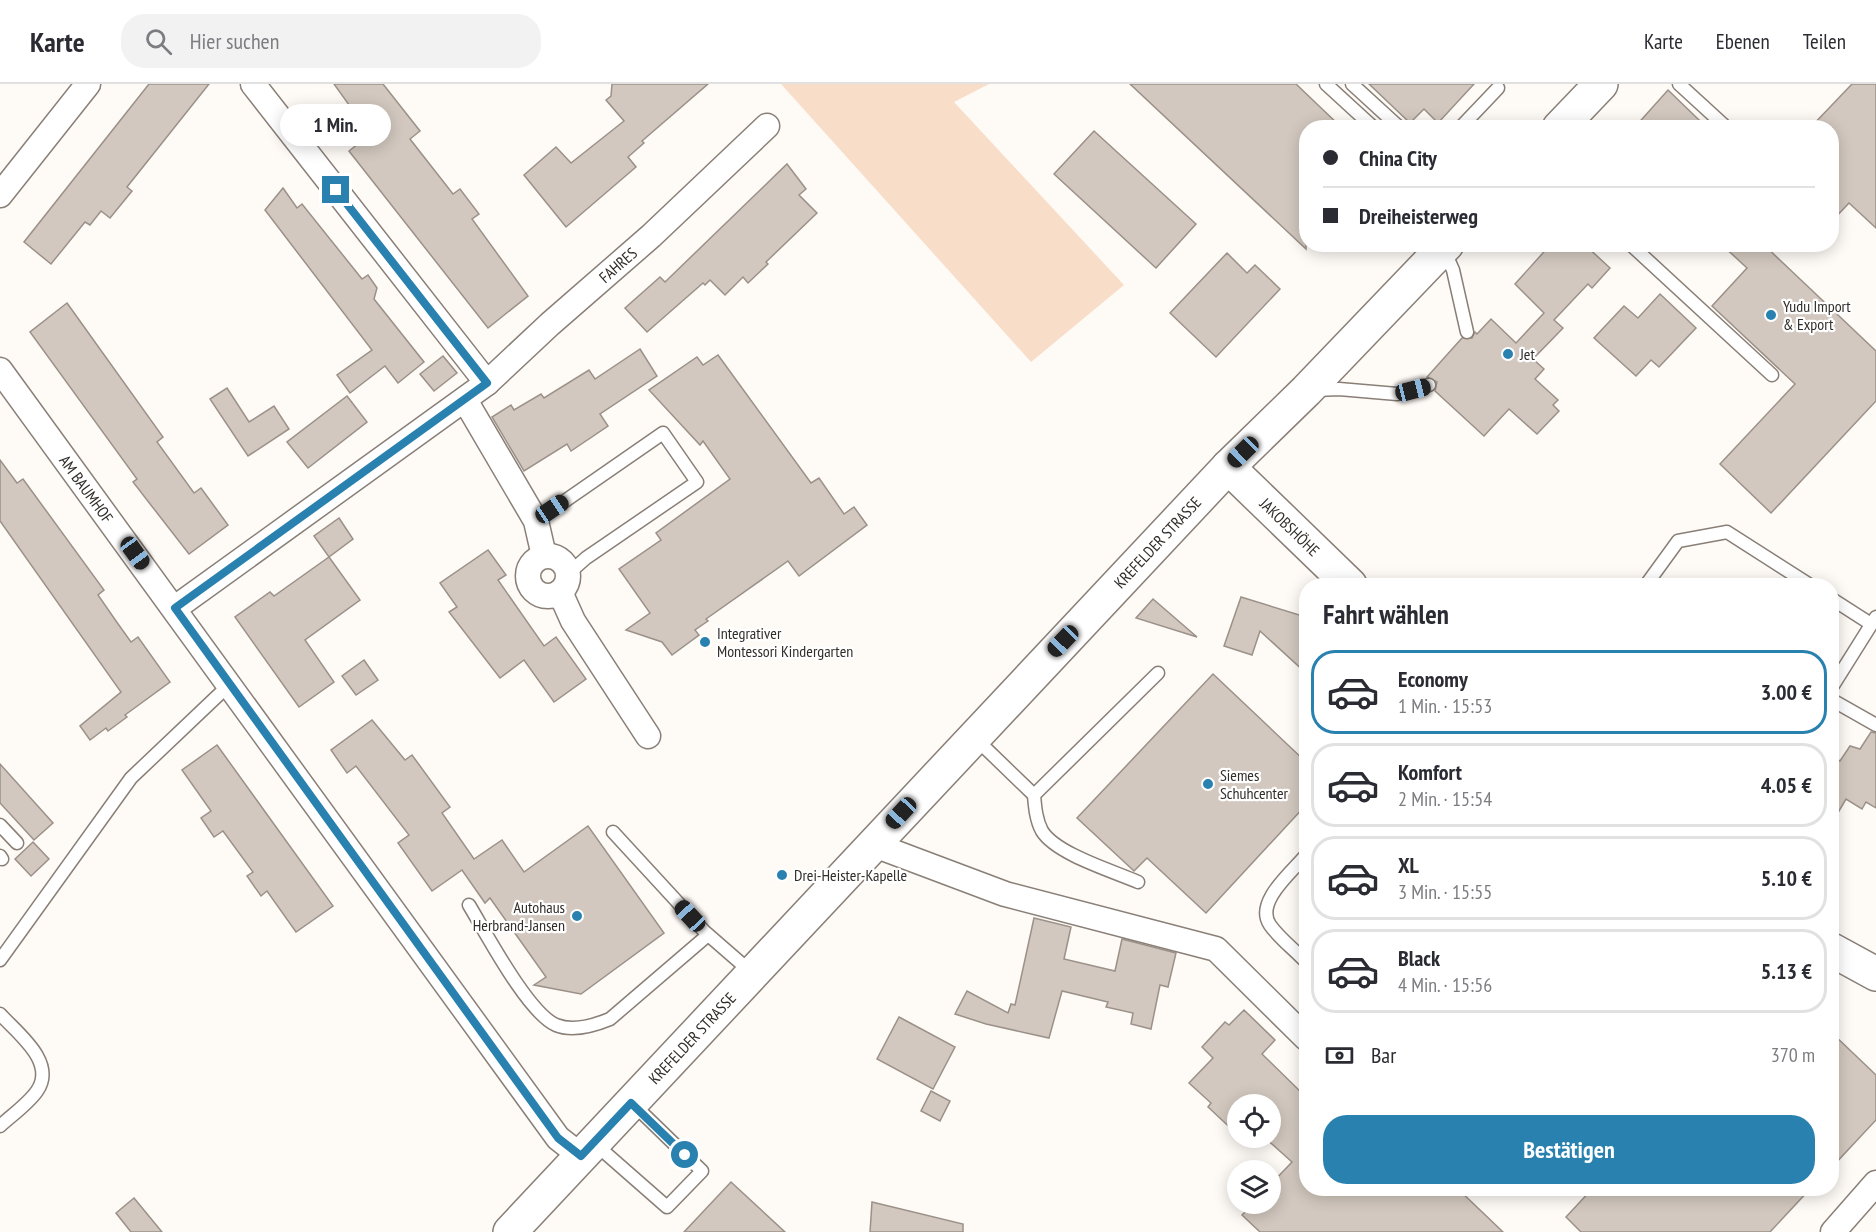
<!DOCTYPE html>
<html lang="de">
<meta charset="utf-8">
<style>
:root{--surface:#fff;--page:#f2f2f3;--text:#2b2b33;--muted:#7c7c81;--line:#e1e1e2;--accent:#2881af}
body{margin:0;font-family:"PT Sans Narrow",sans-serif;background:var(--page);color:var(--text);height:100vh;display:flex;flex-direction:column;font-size:22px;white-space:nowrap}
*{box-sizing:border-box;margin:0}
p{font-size:20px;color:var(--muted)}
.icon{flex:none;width:33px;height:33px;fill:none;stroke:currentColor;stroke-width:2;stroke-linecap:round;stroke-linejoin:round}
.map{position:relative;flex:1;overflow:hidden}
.sheet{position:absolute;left:1299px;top:494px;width:540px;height:618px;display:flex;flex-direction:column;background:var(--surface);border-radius:24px;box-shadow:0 3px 15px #0003}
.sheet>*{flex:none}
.top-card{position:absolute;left:1299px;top:36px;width:540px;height:132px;border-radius:24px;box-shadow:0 3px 15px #0003;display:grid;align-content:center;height:132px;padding:0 24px;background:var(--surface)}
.tools{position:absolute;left:1227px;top:1010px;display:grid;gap:12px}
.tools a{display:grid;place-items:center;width:54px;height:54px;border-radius:50%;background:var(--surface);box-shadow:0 3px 15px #0003;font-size:30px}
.end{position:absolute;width:27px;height:27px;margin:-14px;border:8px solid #2881af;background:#fff;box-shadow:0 0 0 3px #fff}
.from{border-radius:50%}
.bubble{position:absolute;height:42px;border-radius:21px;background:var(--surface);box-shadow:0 3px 15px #0003;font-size:20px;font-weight:700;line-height:42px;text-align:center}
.car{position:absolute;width:18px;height:36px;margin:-18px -9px;border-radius:8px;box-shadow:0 0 4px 2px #0007;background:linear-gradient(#222 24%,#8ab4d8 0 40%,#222 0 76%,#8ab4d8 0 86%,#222 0)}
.top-card b{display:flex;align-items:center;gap:21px;height:57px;font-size:22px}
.top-card b+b{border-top:2px solid var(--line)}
.top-card i{width:15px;height:15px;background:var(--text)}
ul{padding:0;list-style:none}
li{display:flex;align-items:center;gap:18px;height:84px;margin:0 12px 9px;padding:0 12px;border:3px solid var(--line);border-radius:24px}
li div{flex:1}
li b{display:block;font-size:22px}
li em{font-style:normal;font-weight:700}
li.on{border-color:var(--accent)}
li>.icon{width:54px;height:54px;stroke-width:1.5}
h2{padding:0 24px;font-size:27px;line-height:72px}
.pay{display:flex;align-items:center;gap:15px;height:66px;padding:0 24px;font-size:22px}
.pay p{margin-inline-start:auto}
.primary-button{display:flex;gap:12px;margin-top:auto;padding:12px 24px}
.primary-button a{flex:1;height:69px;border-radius:24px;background:var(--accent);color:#fff;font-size:24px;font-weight:700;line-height:69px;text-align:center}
header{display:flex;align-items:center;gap:36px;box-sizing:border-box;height:84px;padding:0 30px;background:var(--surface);border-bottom:2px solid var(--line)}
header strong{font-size:28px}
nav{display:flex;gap:33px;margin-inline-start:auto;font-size:21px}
.search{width:420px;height:54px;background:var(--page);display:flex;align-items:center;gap:15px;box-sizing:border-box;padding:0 21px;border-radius:24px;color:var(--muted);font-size:22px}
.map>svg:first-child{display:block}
.green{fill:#f8dec9}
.building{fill:#d2c8bf;stroke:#9b9189;stroke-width:1.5}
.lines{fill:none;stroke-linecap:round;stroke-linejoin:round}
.lane-casing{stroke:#897f77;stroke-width:15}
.street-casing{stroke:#897f77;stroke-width:27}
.secondary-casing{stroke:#897f77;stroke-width:36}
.primary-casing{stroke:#897f77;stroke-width:36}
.lane{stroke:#fff;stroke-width:12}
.street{stroke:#fff;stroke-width:24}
.secondary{stroke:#fff;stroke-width:33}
.primary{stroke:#fff;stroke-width:33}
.route{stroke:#2881af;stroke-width:8}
.poi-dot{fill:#2881af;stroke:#fff;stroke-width:2}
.labels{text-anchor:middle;stroke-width:4.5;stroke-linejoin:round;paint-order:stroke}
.street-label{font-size:16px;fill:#312d2a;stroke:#fff}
.poi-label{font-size:16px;fill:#312d2a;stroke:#fff;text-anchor:start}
</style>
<header>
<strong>Karte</strong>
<div class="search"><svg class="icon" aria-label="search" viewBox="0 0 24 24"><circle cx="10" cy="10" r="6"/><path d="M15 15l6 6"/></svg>Hier suchen</div>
<nav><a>Karte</a><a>Ebenen</a><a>Teilen</a></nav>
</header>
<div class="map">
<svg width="1876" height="1148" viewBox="0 0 1876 1148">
<rect width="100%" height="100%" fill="#fefaf6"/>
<polygon class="green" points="781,0 989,0 954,18 1124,201 1031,278"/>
<g class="building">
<polygon points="149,0 209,0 127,103 132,107 110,134 101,127 90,141 85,138 51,180 24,158"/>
<polygon points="334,0 383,0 420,47 410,55 453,110 460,105 479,130 472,135 528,212 488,244 349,67 370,50"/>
<polygon points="612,0 708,0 642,57 644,59 628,73 636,83 566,143 524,91 556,63 571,79 624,37 606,16 611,12"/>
<polygon points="1130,0 1296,0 1342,44 1306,44 1306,165"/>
<polygon points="1369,0 1474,0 1438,39 1424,25 1410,39"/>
<polygon points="1852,0 1876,0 1876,144 1849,119 1832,137 1832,44 1810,44"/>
<polygon points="1668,6 1698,35 1708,44 1634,44"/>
<polygon points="1094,47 1196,140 1156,184 1054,90"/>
<polygon points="787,80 806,105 799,111 817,129 766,178 768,180 748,199 743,193 725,211 710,196 705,201 703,199 647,248 625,224 660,193 665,198"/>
<polygon points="283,104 297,124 302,120 362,195 368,191 377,204 374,215 424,278 398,299 385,282 350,309 337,291 372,266 265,126"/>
<polygon points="1551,160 1584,160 1610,184 1592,204 1588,200 1554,236 1563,244 1533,275 1544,285 1535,295 1558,316 1553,321 1559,327 1537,350 1509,325 1484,352 1435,307 1437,298 1427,293 1462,254 1472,254 1475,248 1477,250 1491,235 1516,259 1544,229 1515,200"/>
<polygon points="1721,160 1763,160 1876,267 1876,317 1771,429 1720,380 1795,300 1712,222 1747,184"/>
<polygon points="1227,169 1247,189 1255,181 1280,205 1216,273 1170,229"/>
<polygon points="1660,210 1696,244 1659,283 1651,276 1636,292 1594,254 1624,222 1638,234"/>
<polygon points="67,219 163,353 157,358 194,409 201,404 228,441 189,470 133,398 137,395 30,248"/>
<polygon points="640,265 657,292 600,330 608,342 571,367 567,360 524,387 492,333 511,321 514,326 541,310 544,314 589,286 595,295"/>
<polygon points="718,271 811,399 819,394 844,430 854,423 867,441 799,492 788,477 706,535 708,537 695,546 699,551 672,571 662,558 626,546 650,529 619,485 661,456 656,449 730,395 703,357 700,361 649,306 697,273 703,281"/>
<polygon points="443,272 457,289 434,307 420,290"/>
<polygon points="227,304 249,338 274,322 289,345 248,372 210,315"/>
<polygon points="347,312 367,338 308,384 287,358"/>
<polygon points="0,376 17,399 23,395 104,506 98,511 116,537 131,558 138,553 170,598 125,631 127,633 108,647 106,644 90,656 80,642 121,608 0,437"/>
<polygon points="339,434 353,455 329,473 314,452"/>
<polygon points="488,466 506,491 498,496 544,562 556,553 586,595 554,618 524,576 500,594 449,528 457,523 440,499"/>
<polygon points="329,473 360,516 305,556 334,598 299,623 235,533 270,508 274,512"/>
<polygon points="1241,513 1306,533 1306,589 1260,547 1252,571 1224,562"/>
<polygon points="1153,515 1197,553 1136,534"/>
<polygon points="364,576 378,596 356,611 342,592"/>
<polygon points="1213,590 1306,678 1306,721 1206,829 1147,774 1134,787 1077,734"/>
<polygon points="372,636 405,676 412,671 450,723 442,729 474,775 502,756 524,788 588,742 664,849 581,910 534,901 546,893 490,814 485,819 462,786 432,807 398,759 409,751 356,682 347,689 331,666"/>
<polygon points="1871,648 1876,649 1876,724 1866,718 1862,725 1846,715 1832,739 1832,672 1840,677 1850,662 1860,665"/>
<polygon points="217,661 333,822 296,848 267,807 261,812 247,792 253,788 223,747 214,753 201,734 211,727 182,686"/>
<polygon points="0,680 53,739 34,756 0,719"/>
<polygon points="33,758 49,775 31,792 15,775"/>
<polygon points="1034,834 1071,843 1064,875 1115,887 1122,855 1176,869 1168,903 1160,901 1151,945 1131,940 1133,929 1106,923 1108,918 1062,907 1049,954 986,940 955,930 967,907 1008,929 1011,920 1015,921"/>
<polygon points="1244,926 1275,956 1262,970 1306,1013 1306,1104 1457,1104 1503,1148 1260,1148 1242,1131 1254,1119 1270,1119 1270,1101 1292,1078 1264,1053 1270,1053 1270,1020 1238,1020 1238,1051 1208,1023 1211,1019 1189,999 1213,974 1202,963 1225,938 1229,941"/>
<polygon points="899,933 955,963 933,1005 877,975"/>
<polygon points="1832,949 1876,991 1876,1036 1832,1083"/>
<polygon points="931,1007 950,1017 940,1037 921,1027"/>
<polygon points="731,1098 785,1148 684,1148"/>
<polygon points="1593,1104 1811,1104 1770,1148 1581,1148 1566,1133"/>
<polygon points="134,1114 162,1148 131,1148 116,1129"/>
<polygon points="872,1118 963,1140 963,1148 870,1148"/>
</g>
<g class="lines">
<g class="lane-casing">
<g id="lane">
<polyline points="1326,0 1374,44"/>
<polyline points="1352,0 1400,44"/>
<polyline points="1679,0 1727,44"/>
<polyline points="1460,44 1498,4"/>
<polyline points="1630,160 1772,291"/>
<polyline points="1444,166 1453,186 1467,248"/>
<polyline points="1316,306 1339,305 1397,310 1429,301"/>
<polyline points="536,437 663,349 697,398 586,474 568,490"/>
<polyline points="1646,501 1678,457 1727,448 1810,501"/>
<polyline points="1832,515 1871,540"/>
<polyline points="1832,603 1876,533"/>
<polyline points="1832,616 1876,641"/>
<polyline points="976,655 1034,711 1158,589"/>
<path d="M1034 711C1035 723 1036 736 1042 747 1056 770 1113 787 1138 798"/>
<polyline points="0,741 17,759"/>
<polyline points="613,748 705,848 751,888"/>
<path d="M1306 771C1293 787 1254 818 1270 841 1279 854 1295 866 1306 878"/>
<polyline points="0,772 2,775"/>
<path d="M469 821C486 849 528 929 556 941 573 948 593 942 610 935L708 851"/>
<polyline points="0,876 131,694 230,600"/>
<path d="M0 930C17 949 57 978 37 1007 28 1020 12 1031 0 1042"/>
<polyline points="594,1059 667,1123 702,1087 632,1019"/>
</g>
</g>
<g class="street-casing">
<g id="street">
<polyline points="253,0 487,299"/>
<polyline points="0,111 88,0"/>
<path id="s1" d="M0 286 558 1054 581 1072"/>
<polyline points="465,316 536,437 544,472"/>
<circle cx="548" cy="492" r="20"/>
<polyline points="560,508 573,537 648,652"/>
<path id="s2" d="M175 524 487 299 550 240 651 152 767 42"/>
<polyline points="872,760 1005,810 1216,865 1306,954"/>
<polyline points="1833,1148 1876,1099"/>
</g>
</g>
<g class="secondary-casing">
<g id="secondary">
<path id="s3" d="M1228 383 1350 501"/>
<polyline points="1832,866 1876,890"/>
</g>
</g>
<g class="primary-casing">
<g id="primary">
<polyline points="1559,44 1601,0"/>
<path id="s4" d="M510 1148 1228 383 1306 307 1447 160"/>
</g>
</g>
<use href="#lane" class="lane"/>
<use href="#street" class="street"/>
<use href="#secondary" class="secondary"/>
<use href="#primary" class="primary"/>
</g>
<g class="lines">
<polyline class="route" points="336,106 487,299 175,524 558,1054 581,1072 631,1019 685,1071"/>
</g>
<g class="poi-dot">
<circle cx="1771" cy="231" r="6"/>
<circle cx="1508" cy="270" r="6"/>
<circle cx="705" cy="558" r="6"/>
<circle cx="1208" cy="700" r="6"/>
<circle cx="782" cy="791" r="6"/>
<circle cx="577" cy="832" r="6"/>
</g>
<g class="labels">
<g class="street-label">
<text dy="6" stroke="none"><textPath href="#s2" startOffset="561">FAHRES</textPath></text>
<text dy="6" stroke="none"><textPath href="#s1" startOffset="147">AM BAUMHOF</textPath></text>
<text dy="6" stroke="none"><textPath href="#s3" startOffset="86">JAKOBSHÖHE</textPath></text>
<text dy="6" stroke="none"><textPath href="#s4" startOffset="946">KREFELDER STRASSE</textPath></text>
<text dy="6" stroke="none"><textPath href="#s4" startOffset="266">KREFELDER STRASSE</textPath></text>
</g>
<g class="poi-label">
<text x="1783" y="228">Yudu Import<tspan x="1783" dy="18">&amp; Export</tspan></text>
<text x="1520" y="276">Jet</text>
<text x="717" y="555">Integrativer<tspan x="717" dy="18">Montessori Kindergarten</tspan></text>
<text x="1220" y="697">Siemes<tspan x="1220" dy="18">Schuhcenter</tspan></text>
<text x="794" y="797">Drei-Heister-Kapelle</text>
<text x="565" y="829" text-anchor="end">Autohaus<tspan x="565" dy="18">Herbrand-Jansen</tspan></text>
</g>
</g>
</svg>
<div class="tools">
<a><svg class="icon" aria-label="locate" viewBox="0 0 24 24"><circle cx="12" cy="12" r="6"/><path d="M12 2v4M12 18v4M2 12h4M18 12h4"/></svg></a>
<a><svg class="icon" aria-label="layers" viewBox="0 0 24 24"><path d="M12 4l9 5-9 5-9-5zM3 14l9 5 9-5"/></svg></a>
</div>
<i class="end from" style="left:685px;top:1071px"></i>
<i class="end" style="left:336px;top:106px"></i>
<div class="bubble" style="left:280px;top:20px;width:111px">1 Min.</div>
<i class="car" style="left:1413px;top:306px;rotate:76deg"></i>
<i class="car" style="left:1243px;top:368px;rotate:226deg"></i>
<i class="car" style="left:552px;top:425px;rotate:56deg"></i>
<i class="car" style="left:135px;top:469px;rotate:144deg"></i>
<i class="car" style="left:1063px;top:557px;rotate:224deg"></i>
<i class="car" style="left:901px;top:729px;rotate:223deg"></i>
<i class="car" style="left:690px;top:832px;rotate:317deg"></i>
<div class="top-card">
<b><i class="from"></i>China City</b>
<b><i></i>Dreiheisterweg</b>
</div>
<section class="sheet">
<h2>Fahrt wählen</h2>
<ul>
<li class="on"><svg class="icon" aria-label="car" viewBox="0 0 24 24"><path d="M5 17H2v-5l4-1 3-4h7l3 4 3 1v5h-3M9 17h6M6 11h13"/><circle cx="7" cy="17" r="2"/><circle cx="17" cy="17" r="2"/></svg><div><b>Economy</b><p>1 Min. · 15:53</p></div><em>3.00 €</em></li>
<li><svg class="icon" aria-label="car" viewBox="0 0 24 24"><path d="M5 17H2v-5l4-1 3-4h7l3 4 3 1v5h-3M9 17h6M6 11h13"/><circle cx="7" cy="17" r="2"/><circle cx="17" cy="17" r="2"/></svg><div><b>Komfort</b><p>2 Min. · 15:54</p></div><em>4.05 €</em></li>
<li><svg class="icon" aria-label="car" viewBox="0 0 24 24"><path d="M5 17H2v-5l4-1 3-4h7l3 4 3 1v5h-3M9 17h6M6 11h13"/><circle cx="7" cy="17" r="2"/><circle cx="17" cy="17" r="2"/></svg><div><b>XL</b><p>3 Min. · 15:55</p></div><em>5.10 €</em></li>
<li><svg class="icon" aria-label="car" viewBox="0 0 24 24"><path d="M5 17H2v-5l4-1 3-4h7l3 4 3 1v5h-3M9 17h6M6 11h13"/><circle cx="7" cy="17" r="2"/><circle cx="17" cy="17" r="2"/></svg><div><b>Black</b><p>4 Min. · 15:56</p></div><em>5.13 €</em></li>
</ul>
<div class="pay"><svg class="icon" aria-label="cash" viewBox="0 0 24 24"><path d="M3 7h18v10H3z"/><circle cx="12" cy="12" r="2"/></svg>Bar<p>370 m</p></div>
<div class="primary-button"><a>Bestätigen</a></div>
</section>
</div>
